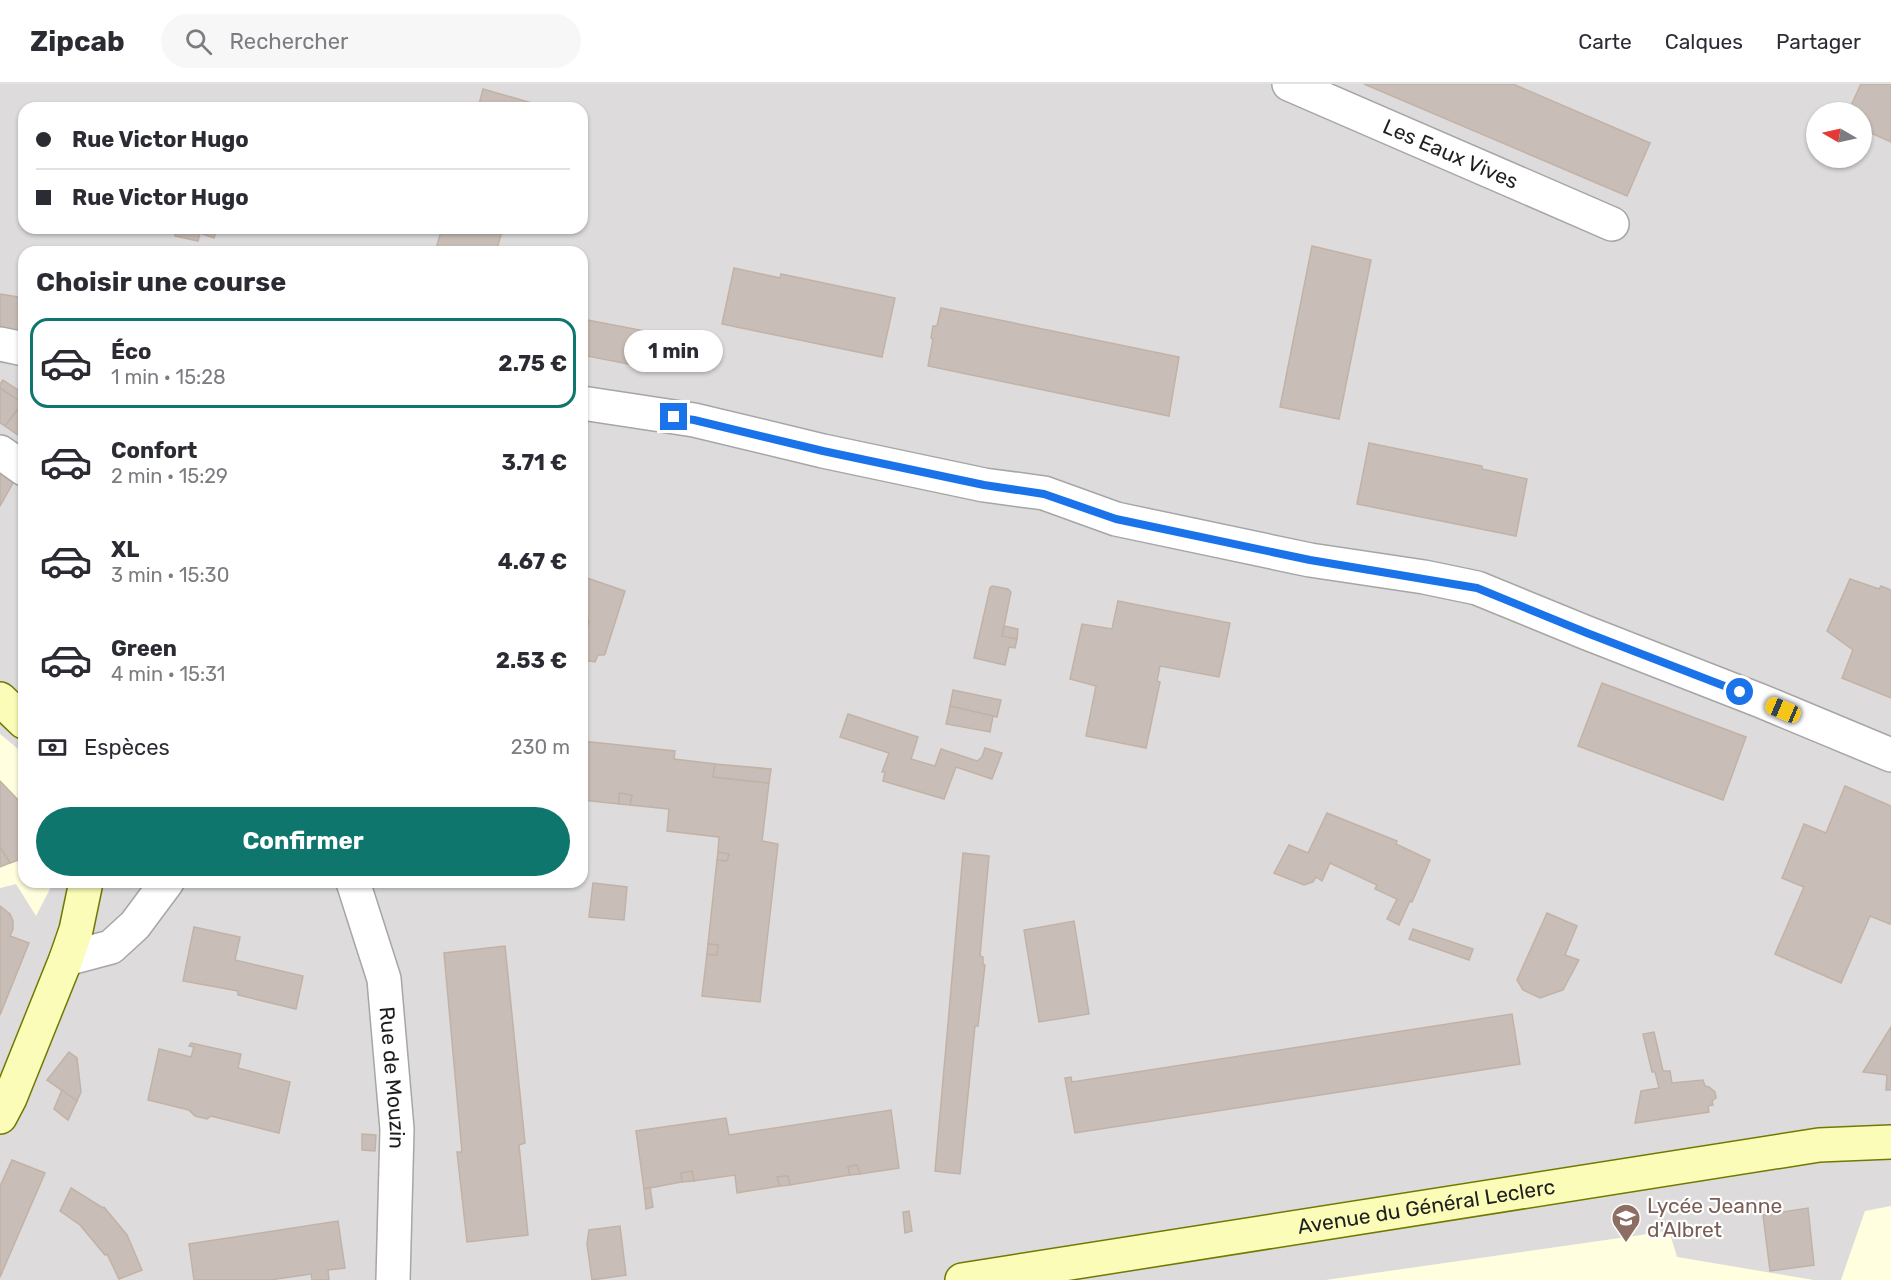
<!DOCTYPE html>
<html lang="fr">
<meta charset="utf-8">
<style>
:root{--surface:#fff;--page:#f7f7f7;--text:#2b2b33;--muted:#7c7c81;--line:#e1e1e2;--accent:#0f766e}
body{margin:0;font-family:Rubik,sans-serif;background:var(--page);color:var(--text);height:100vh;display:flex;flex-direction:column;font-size:22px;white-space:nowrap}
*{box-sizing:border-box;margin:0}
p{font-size:20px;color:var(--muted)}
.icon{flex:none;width:33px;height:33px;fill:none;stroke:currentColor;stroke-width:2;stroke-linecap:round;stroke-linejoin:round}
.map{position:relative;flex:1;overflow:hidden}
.sheet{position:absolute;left:18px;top:162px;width:570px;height:642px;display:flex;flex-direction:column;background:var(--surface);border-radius:18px;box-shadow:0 2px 4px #0004}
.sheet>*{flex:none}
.top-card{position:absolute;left:18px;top:18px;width:570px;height:132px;border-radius:18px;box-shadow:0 2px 4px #0004;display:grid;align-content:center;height:132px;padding:0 18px;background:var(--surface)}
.needle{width:39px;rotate:279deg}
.controls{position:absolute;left:1806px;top:18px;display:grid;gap:12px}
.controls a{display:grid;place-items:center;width:66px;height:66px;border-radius:50%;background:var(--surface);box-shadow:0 2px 4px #0004;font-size:30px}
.end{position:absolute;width:27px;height:27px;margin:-14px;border:8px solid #1a73e8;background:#fff;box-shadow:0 0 0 3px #fff}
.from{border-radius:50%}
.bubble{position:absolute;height:42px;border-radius:21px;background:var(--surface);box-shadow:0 2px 4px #0004;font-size:20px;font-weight:700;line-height:42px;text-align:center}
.car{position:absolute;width:18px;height:36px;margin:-18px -9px;border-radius:8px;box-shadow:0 0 4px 2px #0007;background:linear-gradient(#f5c518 24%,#345 0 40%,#f5c518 0 76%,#345 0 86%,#f5c518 0)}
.top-card b{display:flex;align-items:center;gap:21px;height:57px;font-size:22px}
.top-card b+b{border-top:2px solid var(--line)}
.top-card i{width:15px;height:15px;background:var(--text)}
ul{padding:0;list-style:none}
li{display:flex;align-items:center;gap:18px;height:90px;margin:0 12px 9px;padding:0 6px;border:3px solid transparent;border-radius:18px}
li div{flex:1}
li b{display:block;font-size:22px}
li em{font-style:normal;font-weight:700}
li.selected{border-color:var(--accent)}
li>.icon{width:54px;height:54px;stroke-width:1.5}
h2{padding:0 18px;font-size:27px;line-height:72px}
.pay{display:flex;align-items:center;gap:15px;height:66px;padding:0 18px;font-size:22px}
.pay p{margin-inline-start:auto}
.action{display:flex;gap:12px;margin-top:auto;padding:12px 18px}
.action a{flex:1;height:69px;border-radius:36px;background:var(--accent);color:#fff;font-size:24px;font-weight:700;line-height:69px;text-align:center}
header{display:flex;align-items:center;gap:36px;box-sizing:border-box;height:84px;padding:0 30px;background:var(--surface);border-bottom:2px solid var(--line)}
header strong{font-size:28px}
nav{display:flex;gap:33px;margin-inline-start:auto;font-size:21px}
.search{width:420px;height:54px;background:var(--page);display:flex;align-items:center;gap:15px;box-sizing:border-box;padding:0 21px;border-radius:33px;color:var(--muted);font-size:22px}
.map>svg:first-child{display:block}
.residential{fill:#dddbdc;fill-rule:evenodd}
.education{fill:#fffede}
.building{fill:#c8beb7;stroke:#c2b2a6;stroke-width:1.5}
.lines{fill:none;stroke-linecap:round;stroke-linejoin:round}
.street-casing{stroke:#a6a6a6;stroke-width:36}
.secondary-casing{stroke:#707a01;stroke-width:36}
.street{stroke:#fff;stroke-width:33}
.secondary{stroke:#fafcb7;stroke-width:33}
.route{stroke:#1a73e8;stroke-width:8}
.labels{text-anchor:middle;stroke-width:4.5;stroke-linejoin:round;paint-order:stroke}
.street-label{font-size:21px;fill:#1f1f1f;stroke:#fff}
.education-label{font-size:21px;fill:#785e54;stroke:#fff;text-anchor:start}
</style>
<header>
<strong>Zipcab</strong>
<div class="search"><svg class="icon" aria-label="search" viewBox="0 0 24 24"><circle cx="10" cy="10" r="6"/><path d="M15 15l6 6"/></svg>Rechercher</div>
<nav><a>Carte</a><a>Calques</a><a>Partager</a></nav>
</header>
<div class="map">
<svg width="1891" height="1196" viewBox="0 0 1891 1196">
<rect width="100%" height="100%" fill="#f0ece4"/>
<path class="residential" d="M0 0H1891V1122L1865 1128 1841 1196H1813L1677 1173 1669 1147 1326 1196H0V804L16 800 51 804 52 798H582V168H24V670L0 650ZM24 24H582V144H24ZM1816 28H1862V74H1816Z"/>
<g class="education">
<polygon points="0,650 24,670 24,798 52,798 51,803 36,832 16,800 0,804"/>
<polygon points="1891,1122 1891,1196 1841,1196 1865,1127"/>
<polygon points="1669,1147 1677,1173 1813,1196 1326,1196"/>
</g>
<g class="building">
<polygon points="1364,0 1513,0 1650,59 1627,112"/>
<polygon points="1861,0 1891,0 1891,58 1862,45 1862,28 1848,28"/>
<polygon points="483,5 539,21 539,24 478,24"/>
<polygon points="176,144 217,144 214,154 200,149 198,157 175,152"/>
<polygon points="442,144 503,144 496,168 435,168"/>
<polygon points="1312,162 1371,176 1339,335 1280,323"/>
<polygon points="734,184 780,194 781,190 895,214 882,273 722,240"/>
<polygon points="0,210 24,214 24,248 0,243"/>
<polygon points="941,224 1179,273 1169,332 928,282 933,255 931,254 933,242 937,242"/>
<polygon points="582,235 661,250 654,285 582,271"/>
<polygon points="3,296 24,310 24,318 22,319 0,304 0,300"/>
<polygon points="0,304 22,319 5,342 0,339"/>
<polygon points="24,318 24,355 5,342"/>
<polygon points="1369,359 1482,382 1482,385 1527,395 1516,452 1357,420"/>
<polygon points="0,389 13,399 0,422"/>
<polygon points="587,494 625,507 605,570 604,571 598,571 595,578 582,576 582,562 589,537 582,534 582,510"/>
<polygon points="1850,495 1879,505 1881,502 1891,506 1891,614 1842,594 1853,566 1827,547"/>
<polygon points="992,502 1008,505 1011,508 1002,552 1017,555 1015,564 1009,563 1005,581 974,574 990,504"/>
<polygon points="1118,517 1230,539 1219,593 1160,582 1157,597 1160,598 1146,664 1086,652 1096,602 1070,595 1082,540 1112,545"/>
<polygon points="1004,542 1018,545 1017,555 1002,552"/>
<polygon points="1602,599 1746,653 1723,716 1578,662"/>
<polygon points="953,606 1001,616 997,633 950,622"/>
<polygon points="950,622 993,632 990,648 946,640"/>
<polygon points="848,630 918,653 911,675 935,682 941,665 977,677 982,673 985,664 1002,669 992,695 956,683 944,715 883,697 885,688 882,688 889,669 840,653"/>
<polygon points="582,657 675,667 674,675 715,680 713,693 769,699 762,757 778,760 760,918 702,912 707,870 717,871 718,861 708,860 717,776 727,777 729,770 718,768 719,753 667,747 669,725 630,721 632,711 619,709 619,720 582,716"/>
<polygon points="715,680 771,685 769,699 713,693"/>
<polygon points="0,697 24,722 24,774 10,779 0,763"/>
<polygon points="1845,702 1891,722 1891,839 1890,840 1870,832 1841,899 1775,870 1804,803 1782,794 1804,740 1826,749"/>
<polygon points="619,709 632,711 630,721 619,720"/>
<polygon points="1327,729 1397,757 1396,760 1430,776 1412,818 1410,817 1399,841 1387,835 1397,815 1375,805 1377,801 1330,779 1322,797 1316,793 1313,798 1304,801 1274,789 1289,761 1308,769"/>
<polygon points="0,763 10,779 0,783"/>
<polygon points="718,768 729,770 727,777 717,776"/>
<polygon points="963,769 989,772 980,872 983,873 983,881 985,881 978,942 975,942 960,1090 935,1087"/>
<polygon points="593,799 627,803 624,836 589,833"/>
<polygon points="0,822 10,830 13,837 13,845 10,852 29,859 0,931"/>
<polygon points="1547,829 1577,842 1565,871 1579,876 1563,906 1540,914 1523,906 1517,896"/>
<polygon points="1074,837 1089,930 1039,938 1024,846"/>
<polygon points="194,843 240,853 235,876 303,892 296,925 238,911 238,907 183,897"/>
<polygon points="1413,845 1473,865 1469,876 1409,855"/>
<polygon points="708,860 718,861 717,871 707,870"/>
<polygon points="505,862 525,1059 519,1061 528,1151 467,1158 457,1068 462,1068 444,869"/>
<polygon points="1512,930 1520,980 1075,1049 1065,994 1071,993 1072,998"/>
<polygon points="1891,943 1891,1006 1886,1006 1887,991 1863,988"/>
<polygon points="1654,948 1663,987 1670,987 1672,999 1703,996 1705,1002 1709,1003 1715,1008 1716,1014 1712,1017 1713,1021 1708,1022 1709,1028 1635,1039 1641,1007 1659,1004 1655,988 1652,988 1643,950"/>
<polygon points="191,959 241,970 238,984 290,998 279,1049 211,1032 207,1035 195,1032 189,1026 148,1016 159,965 191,973 194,963 189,962"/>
<polygon points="69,968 77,974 81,1008 77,1017 47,996"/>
<polygon points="62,1006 77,1017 68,1036 54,1025"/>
<polygon points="891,1026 899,1084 860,1090 857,1081 848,1083 850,1091 790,1101 788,1092 777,1093 780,1102 737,1109 735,1091 694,1097 692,1087 681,1089 682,1098 644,1105 636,1047 726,1034 729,1051"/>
<polygon points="362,1050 376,1051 375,1067 362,1066"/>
<polygon points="12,1076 45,1089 0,1193 0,1102"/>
<polygon points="857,1081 860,1090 850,1091 848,1083"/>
<polygon points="692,1087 694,1097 682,1098 681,1089"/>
<polygon points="788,1092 790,1101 780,1102 777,1093"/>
<polygon points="650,1103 653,1123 646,1125 644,1105"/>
<polygon points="71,1104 103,1124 104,1123 127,1151 142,1186 119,1195 107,1170 105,1171 80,1141 60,1127"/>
<polygon points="1808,1124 1814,1181 1770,1187 1763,1131"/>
<polygon points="909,1127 912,1147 905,1149 903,1128"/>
<polygon points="338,1137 345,1184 328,1186 329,1196 312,1196 311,1190 270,1196 194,1196 189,1160"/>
<polygon points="620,1142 626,1191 592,1196 587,1160 589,1146"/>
</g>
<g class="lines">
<g class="street-casing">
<g id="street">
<path id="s1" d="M1289 0 1612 140"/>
<polyline points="0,260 24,265"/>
<polyline points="582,319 694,336 823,367 984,401 1044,409 1116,435 1310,476 1424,493 1477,504 1587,549 1761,617 1891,671"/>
<polyline points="0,368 24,385"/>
<path id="s2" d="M353 798 384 895 397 1045 393 1196"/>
<polyline points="66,875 111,863 135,841 167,798"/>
</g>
</g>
<g class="secondary-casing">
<g id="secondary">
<polyline points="0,615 24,638"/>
<polyline points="0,1033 10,1014 66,875 76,846 86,798"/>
<path id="s3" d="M962 1196 1819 1061 1891 1058"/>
</g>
</g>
<use href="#street" class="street"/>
<use href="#secondary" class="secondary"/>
</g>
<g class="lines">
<polyline class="route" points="674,333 694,336 823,367 984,401 1044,410 1116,435 1310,476 1477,504 1587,549 1740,608"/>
</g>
<defs>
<g id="school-pin" transform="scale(1.5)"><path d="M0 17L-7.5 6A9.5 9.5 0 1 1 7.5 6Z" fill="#8d6e63" stroke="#fff"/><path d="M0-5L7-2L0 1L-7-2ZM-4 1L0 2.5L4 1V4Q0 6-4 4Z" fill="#fff"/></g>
</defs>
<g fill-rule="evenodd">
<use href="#school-pin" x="1626" y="1134"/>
</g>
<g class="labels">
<g class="street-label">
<text dy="7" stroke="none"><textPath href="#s1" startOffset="176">Les Eaux Vives</textPath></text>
<text dy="7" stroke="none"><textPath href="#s2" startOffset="201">Rue de Mouzin</textPath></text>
<text dy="7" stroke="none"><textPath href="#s3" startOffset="470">Avenue du Général Leclerc</textPath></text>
</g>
<g class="education-label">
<text x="1647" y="1129">Lycée Jeanne<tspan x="1647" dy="24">d'Albret</tspan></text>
</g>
</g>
</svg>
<div class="controls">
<a><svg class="needle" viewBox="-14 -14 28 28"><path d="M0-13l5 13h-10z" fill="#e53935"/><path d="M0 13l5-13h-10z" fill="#7c7c81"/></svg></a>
</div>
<i class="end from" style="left:1740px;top:608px"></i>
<i class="end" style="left:674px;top:333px"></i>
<div class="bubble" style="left:624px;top:246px;width:99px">1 min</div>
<i class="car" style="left:1783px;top:626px;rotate:293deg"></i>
<div class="top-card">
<b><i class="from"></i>Rue Victor Hugo</b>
<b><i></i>Rue Victor Hugo</b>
</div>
<section class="sheet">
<h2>Choisir une course</h2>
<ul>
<li class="selected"><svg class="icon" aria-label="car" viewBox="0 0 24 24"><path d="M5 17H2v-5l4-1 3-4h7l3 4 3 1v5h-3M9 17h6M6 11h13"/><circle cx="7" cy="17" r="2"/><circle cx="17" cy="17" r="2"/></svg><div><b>Éco</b><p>1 min · 15:28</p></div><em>2.75 €</em></li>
<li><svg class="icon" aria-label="car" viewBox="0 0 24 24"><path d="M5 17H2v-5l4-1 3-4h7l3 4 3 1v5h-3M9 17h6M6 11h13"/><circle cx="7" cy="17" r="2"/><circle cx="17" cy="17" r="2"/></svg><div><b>Confort</b><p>2 min · 15:29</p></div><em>3.71 €</em></li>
<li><svg class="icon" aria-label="car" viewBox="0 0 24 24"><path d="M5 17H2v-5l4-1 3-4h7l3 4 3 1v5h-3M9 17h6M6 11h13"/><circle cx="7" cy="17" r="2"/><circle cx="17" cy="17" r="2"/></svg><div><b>XL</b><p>3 min · 15:30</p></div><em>4.67 €</em></li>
<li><svg class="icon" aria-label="car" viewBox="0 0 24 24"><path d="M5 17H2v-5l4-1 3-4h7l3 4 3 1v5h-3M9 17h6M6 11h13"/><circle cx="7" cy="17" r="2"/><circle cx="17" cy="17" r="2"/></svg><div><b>Green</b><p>4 min · 15:31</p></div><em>2.53 €</em></li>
</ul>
<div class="pay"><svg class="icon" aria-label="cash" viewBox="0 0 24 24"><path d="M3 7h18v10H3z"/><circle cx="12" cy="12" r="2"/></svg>Espèces<p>230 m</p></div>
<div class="action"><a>Confirmer</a></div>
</section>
</div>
